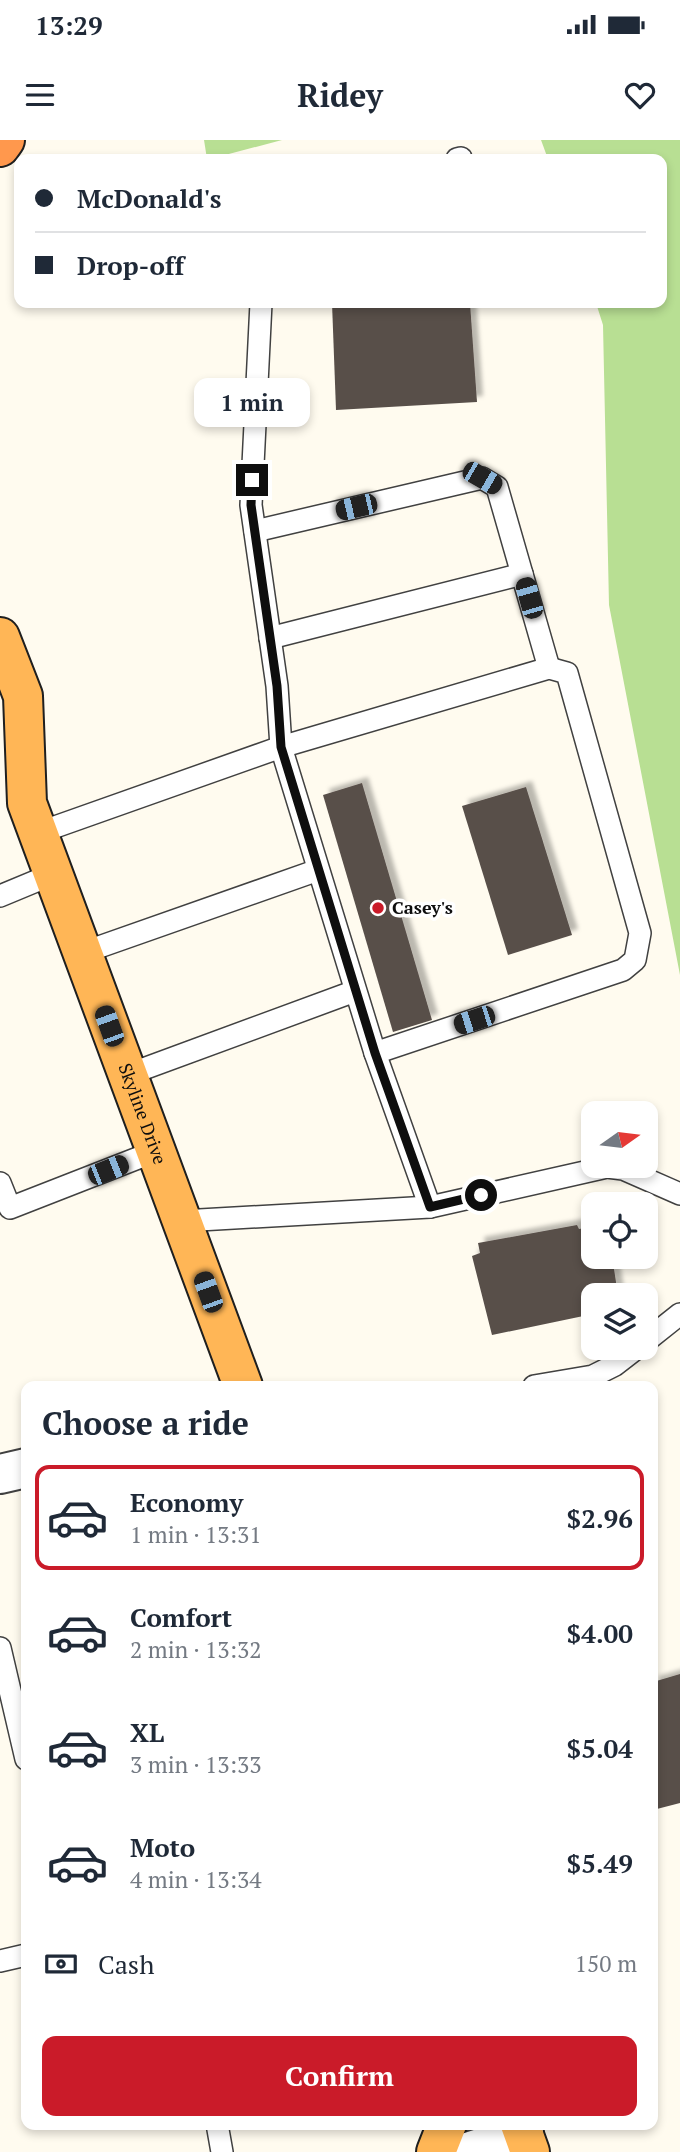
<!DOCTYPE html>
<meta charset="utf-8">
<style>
:root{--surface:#fff;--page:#f6f6f7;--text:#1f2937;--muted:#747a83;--line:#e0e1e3;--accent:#ca1b29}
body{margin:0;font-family:"PT Serif",serif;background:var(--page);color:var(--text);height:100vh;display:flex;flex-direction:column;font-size:26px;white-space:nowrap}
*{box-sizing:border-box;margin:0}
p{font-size:23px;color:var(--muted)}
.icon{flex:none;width:38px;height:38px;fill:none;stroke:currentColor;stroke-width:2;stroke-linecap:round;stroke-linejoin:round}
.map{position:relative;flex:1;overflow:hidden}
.details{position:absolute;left:21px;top:1241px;width:637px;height:749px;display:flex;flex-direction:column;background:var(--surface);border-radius:14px;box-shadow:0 4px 10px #0003}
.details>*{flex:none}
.guide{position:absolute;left:14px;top:14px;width:653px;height:154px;border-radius:14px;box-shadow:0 4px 10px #0003;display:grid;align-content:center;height:154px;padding:0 21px;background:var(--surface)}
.needle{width:46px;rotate:76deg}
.tools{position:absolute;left:581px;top:961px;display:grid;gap:14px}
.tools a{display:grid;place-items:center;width:77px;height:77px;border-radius:14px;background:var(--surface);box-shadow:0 4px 10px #0003;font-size:35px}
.end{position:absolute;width:32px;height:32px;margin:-16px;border:9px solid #0e0e0e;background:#fff;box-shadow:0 0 0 4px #fff}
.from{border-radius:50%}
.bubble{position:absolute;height:49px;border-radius:14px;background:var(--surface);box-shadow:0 4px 10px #0003;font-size:23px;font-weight:800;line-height:49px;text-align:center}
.car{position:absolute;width:21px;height:42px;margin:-21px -10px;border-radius:9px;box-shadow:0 0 5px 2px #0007;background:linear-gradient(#222 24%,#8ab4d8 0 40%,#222 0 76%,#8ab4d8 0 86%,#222 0)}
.guide b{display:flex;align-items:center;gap:24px;height:66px;font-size:26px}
.guide b+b{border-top:2px solid var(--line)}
.guide i{width:18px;height:18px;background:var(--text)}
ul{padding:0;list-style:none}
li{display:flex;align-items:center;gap:21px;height:105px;margin:0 14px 10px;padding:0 7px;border:4px solid transparent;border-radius:14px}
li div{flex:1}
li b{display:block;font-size:26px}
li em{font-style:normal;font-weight:800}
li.active{border-color:var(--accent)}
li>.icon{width:63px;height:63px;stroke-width:1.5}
h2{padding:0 21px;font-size:32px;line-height:84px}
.pay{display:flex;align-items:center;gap:18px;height:77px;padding:0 21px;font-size:26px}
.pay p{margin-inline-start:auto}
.button{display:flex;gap:14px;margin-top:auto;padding:14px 21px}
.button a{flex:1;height:80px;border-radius:14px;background:var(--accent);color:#fff;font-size:28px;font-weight:800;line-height:80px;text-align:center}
.status{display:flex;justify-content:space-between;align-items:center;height:49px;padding:0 35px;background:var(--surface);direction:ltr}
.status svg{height:19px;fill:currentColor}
header{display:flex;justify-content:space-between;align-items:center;height:91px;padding:0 21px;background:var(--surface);font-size:32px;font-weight:800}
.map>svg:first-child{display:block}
.forest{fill:#b8df93}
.building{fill:#584f4a;filter:url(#shadow)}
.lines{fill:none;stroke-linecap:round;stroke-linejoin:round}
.service-casing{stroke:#414141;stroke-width:24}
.minor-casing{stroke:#414141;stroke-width:42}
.trunk-casing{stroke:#1f1f1f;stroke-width:42}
.motorway-casing{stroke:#1f1f1f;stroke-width:42}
.service{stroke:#fff;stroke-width:21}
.minor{stroke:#fff;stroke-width:38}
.trunk{stroke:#ffb656;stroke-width:38}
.motorway{stroke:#ff984d;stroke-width:38}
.route{stroke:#0e0e0e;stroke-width:9}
.poi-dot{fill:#ca1b29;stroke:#fff;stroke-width:2.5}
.labels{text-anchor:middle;stroke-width:7;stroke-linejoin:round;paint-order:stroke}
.poi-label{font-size:18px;font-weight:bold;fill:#0e0e0e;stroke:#fff;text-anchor:start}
.street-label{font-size:18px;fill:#0e0e0e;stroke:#fff}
</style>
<div class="status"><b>13:29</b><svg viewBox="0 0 49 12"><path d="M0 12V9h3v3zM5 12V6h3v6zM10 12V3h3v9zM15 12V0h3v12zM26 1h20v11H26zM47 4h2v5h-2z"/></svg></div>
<header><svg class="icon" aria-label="menu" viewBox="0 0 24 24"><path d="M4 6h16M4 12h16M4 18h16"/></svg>Ridey<svg class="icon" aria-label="heart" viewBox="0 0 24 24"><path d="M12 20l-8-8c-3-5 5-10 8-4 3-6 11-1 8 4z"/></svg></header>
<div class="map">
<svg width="680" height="2012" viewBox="0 0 680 2012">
<defs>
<filter id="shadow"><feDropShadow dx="6" dy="-6" stdDeviation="2" flood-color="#0004"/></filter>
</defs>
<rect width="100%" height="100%" fill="#fffbef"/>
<g class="forest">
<polygon points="204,0 282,0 210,19 207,19"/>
<polygon points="541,0 680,0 680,835 609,465 603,185 596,163 662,163 662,19 548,19"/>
</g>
<g class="building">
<polygon points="332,163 470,163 477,262 336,270"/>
<polygon points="362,643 432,880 393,892 323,655"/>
<polygon points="526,647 572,795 508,815 462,666"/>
<polygon points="577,1085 579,1089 589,1087 593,1116 612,1116 618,1155 593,1155 593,1174 492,1195 472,1116 480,1113 478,1103"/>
<polygon points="680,1534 680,1663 653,1670 653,1542"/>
</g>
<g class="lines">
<g class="service-casing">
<g id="service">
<polyline points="457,19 461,18"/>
<polyline points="261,163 251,365 277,546 281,607 375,913 430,1067"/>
<polyline points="255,391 482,338 497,347 549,528"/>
<polyline points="270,498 522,434"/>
<polyline points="38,693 281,607 549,528 567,533 640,793 635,820 623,830 375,913"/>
<polyline points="0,756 53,734"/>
<polyline points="82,813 318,730"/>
<polyline points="127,935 355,851"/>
<polyline points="0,1043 10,1068 156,1011"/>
<polyline points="182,1081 430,1067 607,1027 623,1029 680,1054"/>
<polyline points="646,1201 680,1174"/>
<polyline points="534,1246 593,1236 615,1225 637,1208"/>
<polyline points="0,1508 26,1619"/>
<polyline points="0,1821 26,1815"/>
<polyline points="217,1984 222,2012"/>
</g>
</g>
<g class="minor-casing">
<g id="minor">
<polyline points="0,1334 26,1328"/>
<polyline points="467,2012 524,1994"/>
</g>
</g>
<g class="trunk-casing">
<g id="trunk">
<path id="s1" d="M0 497 23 556 27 663 243 1246"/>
<polyline points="520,1984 530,2012"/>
<polyline points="436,2012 447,1984"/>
</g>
</g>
<g class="motorway-casing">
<polyline id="motorway" points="0,7 5,0"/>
</g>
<use href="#service" class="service"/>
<use href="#minor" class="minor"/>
<use href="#trunk" class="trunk"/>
<use href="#motorway" class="motorway"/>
</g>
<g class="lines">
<polyline class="route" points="252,340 251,365 277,546 281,607 375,913 430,1067 481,1055"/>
</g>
<circle class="poi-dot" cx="378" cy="768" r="7"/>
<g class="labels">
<g class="poi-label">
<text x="392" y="774">Casey's</text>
</g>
<g class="street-label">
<text dy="6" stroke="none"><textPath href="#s1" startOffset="502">Skyline Drive</textPath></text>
</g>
</g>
</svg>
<div class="tools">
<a><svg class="needle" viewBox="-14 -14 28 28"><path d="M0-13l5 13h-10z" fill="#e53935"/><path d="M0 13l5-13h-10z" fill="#747a83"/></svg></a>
<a><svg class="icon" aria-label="locate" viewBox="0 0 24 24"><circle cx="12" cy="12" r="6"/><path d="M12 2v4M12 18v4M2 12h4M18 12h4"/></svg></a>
<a><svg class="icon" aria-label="layers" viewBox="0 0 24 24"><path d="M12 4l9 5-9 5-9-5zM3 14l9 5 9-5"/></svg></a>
</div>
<i class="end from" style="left:481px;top:1055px"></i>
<i class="end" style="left:252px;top:340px"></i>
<div class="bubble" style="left:194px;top:238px;width:116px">1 min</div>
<i class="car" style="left:482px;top:338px;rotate:120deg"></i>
<i class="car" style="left:356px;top:367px;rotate:257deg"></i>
<i class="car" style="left:529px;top:458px;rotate:344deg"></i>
<i class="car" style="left:474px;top:880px;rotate:252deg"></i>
<i class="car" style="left:109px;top:886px;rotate:340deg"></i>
<i class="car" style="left:108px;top:1030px;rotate:68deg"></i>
<i class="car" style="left:208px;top:1152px;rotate:340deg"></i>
<div class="guide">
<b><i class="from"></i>McDonald's</b>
<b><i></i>Drop-off</b>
</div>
<section class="details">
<h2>Choose a ride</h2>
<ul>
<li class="active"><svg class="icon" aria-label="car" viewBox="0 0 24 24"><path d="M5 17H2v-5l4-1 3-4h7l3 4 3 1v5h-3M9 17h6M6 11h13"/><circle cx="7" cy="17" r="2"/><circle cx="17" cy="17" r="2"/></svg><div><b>Economy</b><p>1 min · 13:31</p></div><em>$2.96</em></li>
<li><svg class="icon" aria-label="car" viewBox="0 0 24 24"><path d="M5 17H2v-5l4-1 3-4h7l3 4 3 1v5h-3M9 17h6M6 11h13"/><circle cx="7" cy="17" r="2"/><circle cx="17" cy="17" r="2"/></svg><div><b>Comfort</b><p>2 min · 13:32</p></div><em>$4.00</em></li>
<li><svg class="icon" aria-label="car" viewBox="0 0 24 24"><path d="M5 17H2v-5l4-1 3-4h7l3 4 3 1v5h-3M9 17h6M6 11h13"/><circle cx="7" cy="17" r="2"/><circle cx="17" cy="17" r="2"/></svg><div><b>XL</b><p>3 min · 13:33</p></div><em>$5.04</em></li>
<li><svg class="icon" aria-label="car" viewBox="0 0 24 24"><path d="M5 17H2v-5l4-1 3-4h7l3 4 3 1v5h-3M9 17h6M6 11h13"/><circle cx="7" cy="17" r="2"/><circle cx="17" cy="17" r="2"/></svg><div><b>Moto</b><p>4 min · 13:34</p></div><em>$5.49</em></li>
</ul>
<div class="pay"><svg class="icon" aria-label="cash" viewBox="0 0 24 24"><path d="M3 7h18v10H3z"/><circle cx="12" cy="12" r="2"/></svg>Cash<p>150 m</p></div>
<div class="button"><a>Confirm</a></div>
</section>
</div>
